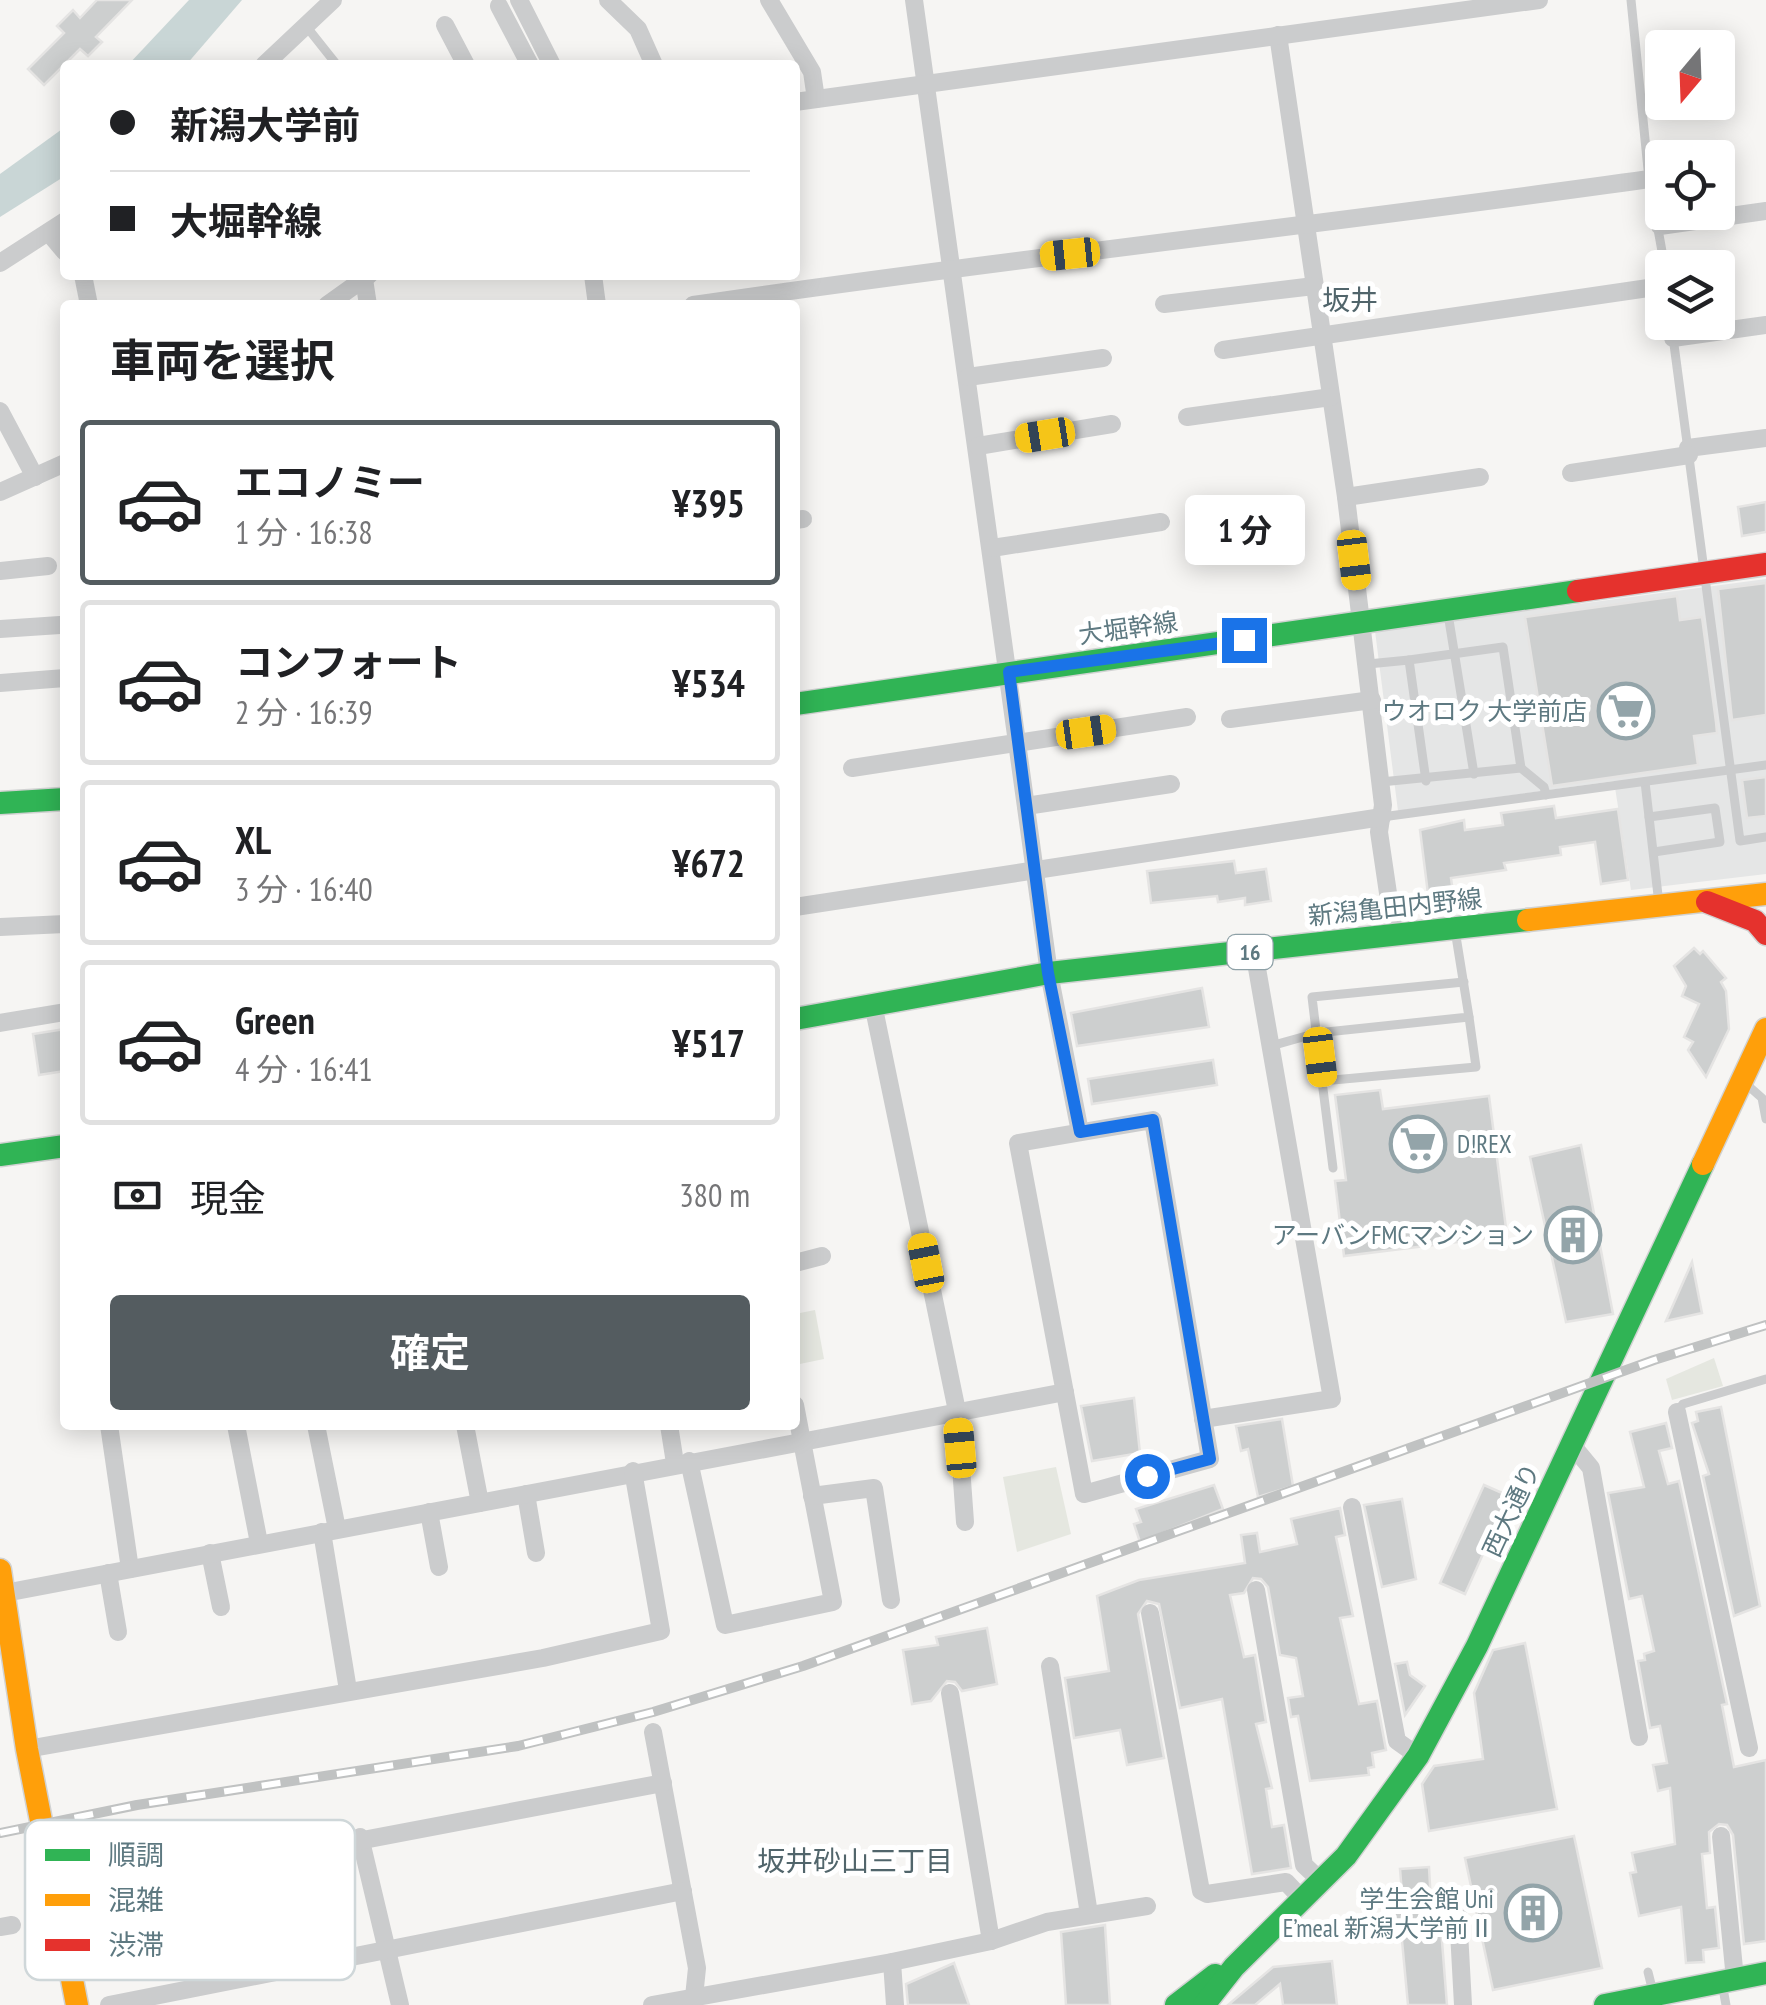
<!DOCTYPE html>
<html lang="ja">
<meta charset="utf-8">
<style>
:root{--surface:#fff;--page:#f2f2f2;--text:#202124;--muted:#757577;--line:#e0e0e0;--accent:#545c60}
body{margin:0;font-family:"PT Sans Narrow","Noto Sans JP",sans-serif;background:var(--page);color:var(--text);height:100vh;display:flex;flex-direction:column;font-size:38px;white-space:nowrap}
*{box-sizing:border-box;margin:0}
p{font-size:32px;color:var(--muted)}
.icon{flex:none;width:55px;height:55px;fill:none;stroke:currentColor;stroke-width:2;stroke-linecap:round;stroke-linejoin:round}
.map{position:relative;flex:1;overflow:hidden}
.details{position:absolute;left:60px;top:300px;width:740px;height:1130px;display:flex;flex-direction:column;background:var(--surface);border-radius:10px;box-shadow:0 5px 25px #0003}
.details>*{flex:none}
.hud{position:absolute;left:60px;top:60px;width:740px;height:220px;border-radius:10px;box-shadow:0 5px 25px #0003;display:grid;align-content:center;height:220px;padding:0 50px;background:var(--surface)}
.needle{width:65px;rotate:199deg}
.controls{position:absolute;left:1645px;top:30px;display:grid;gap:20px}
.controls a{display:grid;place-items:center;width:90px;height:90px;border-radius:10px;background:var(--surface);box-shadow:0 5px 25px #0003;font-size:50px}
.end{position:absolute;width:45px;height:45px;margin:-22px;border:12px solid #1a73e8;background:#fff;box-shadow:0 0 0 5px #fff}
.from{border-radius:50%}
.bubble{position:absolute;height:70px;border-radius:10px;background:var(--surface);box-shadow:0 5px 25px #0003;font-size:32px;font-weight:700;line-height:70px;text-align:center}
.car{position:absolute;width:30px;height:60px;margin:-30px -15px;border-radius:12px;box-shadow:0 0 8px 2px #0007;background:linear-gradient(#f5c518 24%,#345 0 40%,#f5c518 0 76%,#345 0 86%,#f5c518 0)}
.hud b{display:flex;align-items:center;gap:35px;height:95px;font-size:38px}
.hud b+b{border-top:2px solid var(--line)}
.hud i{width:25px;height:25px;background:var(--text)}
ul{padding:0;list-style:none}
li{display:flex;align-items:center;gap:30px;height:165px;margin:0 20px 15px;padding:0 30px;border:5px solid var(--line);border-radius:10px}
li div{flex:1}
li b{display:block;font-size:38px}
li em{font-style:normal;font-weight:700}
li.current{border-color:var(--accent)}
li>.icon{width:90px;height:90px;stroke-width:1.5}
h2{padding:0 50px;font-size:45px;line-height:120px}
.pay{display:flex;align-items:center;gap:25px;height:110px;padding:0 50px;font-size:38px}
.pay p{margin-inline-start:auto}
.cta{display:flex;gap:20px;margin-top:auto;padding:20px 50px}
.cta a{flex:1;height:115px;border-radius:10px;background:var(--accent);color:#fff;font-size:40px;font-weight:700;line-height:115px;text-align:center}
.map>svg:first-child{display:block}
.built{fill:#e5e6e6}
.green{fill:#e5e7e0}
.water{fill:#c9d6d6}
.building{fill:#cdcfcf;stroke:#e5e4e3;stroke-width:2.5}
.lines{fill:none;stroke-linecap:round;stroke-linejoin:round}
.fast-casing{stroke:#d1d2d2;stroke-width:25}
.slow-casing{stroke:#d1d2d2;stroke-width:25}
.jam-casing{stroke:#d1d2d2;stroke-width:25}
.lane{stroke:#cbcccd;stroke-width:9}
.street{stroke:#cbcccd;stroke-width:18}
.fast{stroke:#30b455;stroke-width:22}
.slow{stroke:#ff9f0a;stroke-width:22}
.jam{stroke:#e5322d;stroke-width:22}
.rail-casing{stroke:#c0c2c2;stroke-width:10}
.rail{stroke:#fff;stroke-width:6;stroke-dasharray:19;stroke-linecap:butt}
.route{stroke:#1a73e8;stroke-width:12}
.labels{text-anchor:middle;stroke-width:10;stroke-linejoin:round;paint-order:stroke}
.shield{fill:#fff;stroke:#8ea1a7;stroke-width:2.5}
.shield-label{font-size:22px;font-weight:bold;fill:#5e7981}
.street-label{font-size:25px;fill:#5e7981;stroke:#fff}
.poi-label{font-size:25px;fill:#5e7981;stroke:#fff;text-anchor:end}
.neighbourhood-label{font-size:28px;fill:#51656b;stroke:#fff}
.key{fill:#fff;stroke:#cfd7d9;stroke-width:2.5}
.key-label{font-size:28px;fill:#5e7981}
</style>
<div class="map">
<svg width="1766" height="2005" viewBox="0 0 1766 2005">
<rect width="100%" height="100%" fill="#f6f5f3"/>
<polygon class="built" points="1766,579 1766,874 1631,890 1614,781 1398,811 1375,631"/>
<g class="green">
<polygon points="815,1310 824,1359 795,1365 795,1314"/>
<polygon points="1714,1358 1723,1386 1672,1400 1666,1379"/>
<polygon points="1056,1467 1071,1534 1017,1552 1003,1477"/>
</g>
<g class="water">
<polygon points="189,0 242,0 186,65 128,65"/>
<polygon points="65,127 65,176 0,217 0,174"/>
</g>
<g class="building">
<polygon points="97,0 132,0 96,37 102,42 88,56 80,49 44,85 28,69 64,33 57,26 73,10 80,18"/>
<polygon points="1766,502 1766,532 1742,536 1738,507"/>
<polygon points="1766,583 1766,715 1732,720 1718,589"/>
<polygon points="1677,596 1680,620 1702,617 1716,722 1717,733 1694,736 1698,765 1552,786 1525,617"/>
<polygon points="1766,777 1766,816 1747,818 1742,780"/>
<polygon points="1554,806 1556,818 1618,809 1628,880 1601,884 1595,842 1560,847 1561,855 1504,863 1506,870 1451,878 1454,900 1438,908 1429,902 1420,830 1464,820 1465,830 1503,825 1501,813"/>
<polygon points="1234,861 1236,873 1266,869 1271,901 1245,905 1245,898 1218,902 1217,896 1151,903 1147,871"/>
<polygon points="1694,948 1700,954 1703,951 1726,978 1721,982 1726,991 1729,1029 1706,1077 1688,1050 1693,1042 1684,1037 1699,1004 1682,996 1686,986 1674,966"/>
<polygon points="1202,988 1209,1027 1077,1046 1071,1013"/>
<polygon points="65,1029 65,1071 39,1075 33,1034"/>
<polygon points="1213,1060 1217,1085 1092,1104 1088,1079"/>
<polygon points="1380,1090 1383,1109 1489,1096 1507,1236 1344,1256 1335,1181 1346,1180 1335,1095"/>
<polygon points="1581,1145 1613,1314 1566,1322 1530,1157"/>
<polygon points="1692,1262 1702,1313 1666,1321"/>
<polygon points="1134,1398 1140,1453 1092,1461 1081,1406"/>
<polygon points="1721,1407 1760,1606 1734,1616 1703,1476 1709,1474 1692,1423 1698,1421 1696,1412"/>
<polygon points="1282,1419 1293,1486 1258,1497 1248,1449 1241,1451 1236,1426"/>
<polygon points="1666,1423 1672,1448 1659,1451 1668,1484 1679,1481 1727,1704 1722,1705 1734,1767 1766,1760 1766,1941 1744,1944 1733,1835 1727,1825 1719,1824 1709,1832 1710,1853 1702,1854 1707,1908 1715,1907 1719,1948 1703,1950 1704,1962 1686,1963 1681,1907 1639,1916 1630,1873 1636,1872 1632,1853 1675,1844 1670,1788 1658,1791 1653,1765 1667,1763 1660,1726 1650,1728 1638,1661 1645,1660 1644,1654 1654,1651 1642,1596 1629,1599 1608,1493 1644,1487 1630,1432"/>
<polygon points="1214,1485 1223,1509 1140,1542 1134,1524 1141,1522 1136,1509"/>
<polygon points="1484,1485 1509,1496 1465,1594 1440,1583"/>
<polygon points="1402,1499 1416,1579 1382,1587 1364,1505"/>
<polygon points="1340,1508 1345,1535 1336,1537 1353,1616 1340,1618 1359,1704 1377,1701 1386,1750 1372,1753 1374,1767 1368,1768 1369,1775 1310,1781 1298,1716 1291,1717 1288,1698 1303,1696 1296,1658 1280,1655 1268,1587 1261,1579 1253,1578 1244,1593 1230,1595 1244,1657 1255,1655 1266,1722 1256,1724 1272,1788 1266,1789 1272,1827 1284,1825 1291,1868 1252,1874 1222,1699 1180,1708 1159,1604 1147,1601 1138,1614 1164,1758 1127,1765 1120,1730 1074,1738 1065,1678 1109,1671 1097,1596 1139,1580 1245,1563 1241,1535 1257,1533 1260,1552 1297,1544 1291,1519"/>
<polygon points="987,1628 997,1684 962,1691 955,1682 947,1681 931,1701 912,1704 903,1650 938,1645 936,1637"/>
<polygon points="1525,1643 1557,1809 1429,1831 1422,1784 1434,1766 1483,1759 1474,1693 1493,1650"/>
<polygon points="1407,1662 1410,1675 1425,1686 1405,1715 1395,1664"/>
<polygon points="1574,1836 1602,1968 1493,1990 1465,1858"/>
<polygon points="1429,1867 1431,1903 1439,1903 1447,2005 1408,2005 1401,1930 1396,1931 1394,1906 1403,1905 1400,1869"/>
<polygon points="1105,1925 1110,2005 1066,2005 1061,1932"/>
<polygon points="1332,1961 1337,2005 1283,2005 1280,1984 1255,2005 1228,2005 1273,1967"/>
<polygon points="954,1963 969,2005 908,2005 906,1984"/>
</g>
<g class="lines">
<g class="fast-casing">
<g id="fast">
<polyline points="795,704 1578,591"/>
<polyline points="0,803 65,799"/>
<polyline points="795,1019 1049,973 1528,920"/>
<polyline points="0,1155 65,1146"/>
<polyline points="1176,2005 1215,1975"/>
<polyline points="1204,2005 1234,1967 1346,1856 1418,1756 1477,1646 1703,1164"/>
<polyline points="1605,2005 1766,1973"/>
</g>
</g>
<g class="slow-casing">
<g id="slow">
<polyline points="1528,920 1766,894"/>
<polyline points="1703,1164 1766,1029"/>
<polyline points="0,1570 27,1749 77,2005"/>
</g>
</g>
<g class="jam-casing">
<g id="jam">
<polyline points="1578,591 1766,564"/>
<polyline points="1707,902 1755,921 1766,934"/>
</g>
</g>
<g class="lane">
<polyline points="1631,0 1649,179 1665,268"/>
<polyline points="306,26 337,65"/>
<polyline points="1671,322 1740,841 1766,837"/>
<polyline points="1448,614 1474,774"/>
<polyline points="1368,664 1409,660"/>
<polyline points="1426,781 1409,660 1503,647 1521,768"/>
<polyline points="1381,782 1521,768 1544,787 1546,795"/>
<polyline points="1645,782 1659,904"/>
<polyline points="1382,817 1766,765"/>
<polyline points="1649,817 1715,808 1720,842 1654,852"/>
<polyline points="1464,982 1312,997 1322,1081 1476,1067 1469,1017"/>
<polyline points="1271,1046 1317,1033 1469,1017 1455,930"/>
<polyline points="1322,1081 1333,1168"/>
<polyline points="1745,1083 1762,1098 1766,1119"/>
<polyline points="1677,1412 1683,1404 1766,1379"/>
<polyline points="1648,1972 1653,1992"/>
<polyline points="1722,1983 1726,2005"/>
</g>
<g class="street">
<polyline points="519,0 552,65"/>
<polyline points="608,0 638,29 654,65"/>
<polyline points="769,0 812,72 816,99"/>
<polyline points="914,0 1049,973 1080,1132"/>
<polyline points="499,6 530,65"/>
<polyline points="445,25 466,65"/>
<polyline points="1278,35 1346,497 1383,805 1379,832 1394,934"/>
<polyline points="264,65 333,0"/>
<polyline points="795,102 1539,0"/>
<polyline points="1660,226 1766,211"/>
<polyline points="49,233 65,252"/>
<polyline points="0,263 65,221"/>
<polyline points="83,275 89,305"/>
<polyline points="593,275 597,305"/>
<polyline points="364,279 368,305"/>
<polyline points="1164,304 1314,286"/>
<polyline points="327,305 369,275"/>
<path d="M693 305C1011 258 1331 224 1649 179"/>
<polyline points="1673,338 1766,325"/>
<polyline points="1223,350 1662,286"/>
<polyline points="968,377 1103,358"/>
<polyline points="0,411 35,477"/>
<polyline points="1187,417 1331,397"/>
<polyline points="978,446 1112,424"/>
<polyline points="1688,448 1766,438"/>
<polyline points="1571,473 1689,455"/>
<polyline points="0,492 65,463"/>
<polyline points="1346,497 1480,477"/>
<polyline points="795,520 803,519"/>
<polyline points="992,548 1161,522"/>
<polyline points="0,571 48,566"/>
<polyline points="0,629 60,625"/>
<polyline points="0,683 65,678"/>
<polyline points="1230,719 1372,700"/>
<polyline points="852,768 1187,717"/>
<polyline points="1026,806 1171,784"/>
<polyline points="795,907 1382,817"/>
<polyline points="0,927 65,924"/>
<polyline points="873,1004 957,1411 965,1522"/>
<polyline points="0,1023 65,1012"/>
<polygon points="1153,1120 1210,1459 1084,1494 1018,1143"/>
<polyline points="795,1263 822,1256"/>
<polyline points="1677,1412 1749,1748"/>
<polyline points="1203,1419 1332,1399 1254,951"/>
<polyline points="109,1425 130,1569"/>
<polyline points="236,1425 259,1543"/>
<polyline points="316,1425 337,1529"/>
<polyline points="465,1425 480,1503"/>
<polyline points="669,1425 675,1463"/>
<polyline points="1572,1445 1591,1468 1639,1737"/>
<polyline points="689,1461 725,1625 833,1602 795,1405"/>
<polyline points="526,1494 536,1553"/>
<polyline points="812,1496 874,1488 891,1600"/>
<polyline points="1352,1507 1397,1741 1418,1756"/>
<polyline points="429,1512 439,1567"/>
<polyline points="322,1532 348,1690"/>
<polyline points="210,1553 221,1607"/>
<polyline points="108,1573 118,1632"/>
<polyline points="1256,1590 1304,1865 1322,1882"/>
<polyline points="0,1594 1065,1392"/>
<polyline points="1150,1613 1201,1891 1207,1894 1286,1882 1304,1901"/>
<polyline points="1050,1666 1089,1914"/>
<polyline points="950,1693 991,1941"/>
<polyline points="653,1732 697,1968 694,1997"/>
<polyline points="27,1749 543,1658 661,1631 633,1471"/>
<polyline points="1721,1836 1735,1979"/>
<polyline points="360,1837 400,2005"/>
<polyline points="1457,1895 1463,2005"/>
<polyline points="58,1898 663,1783"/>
<polyline points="0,1927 12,1925"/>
<polyline points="892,1962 895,2005"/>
<polyline points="109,2005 683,1891"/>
<polyline points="652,2005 892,1962 991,1941 1047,1922 1147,1906"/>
</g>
<use href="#fast" class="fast"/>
<use href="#slow" class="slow"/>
<use href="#jam" class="jam"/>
<g class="rail-casing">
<polyline id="rail" points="0,1833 137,1805 518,1746 653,1712 803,1666 1654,1360 1766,1325"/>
</g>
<use href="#rail" class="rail"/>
</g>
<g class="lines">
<polyline class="route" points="1147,1476 1210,1459 1153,1120 1080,1132 1048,973 1009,672 1244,640"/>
</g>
<defs>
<g id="supermarket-ring" transform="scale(2.875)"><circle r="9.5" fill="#fff" stroke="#93a4a9" stroke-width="1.5"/><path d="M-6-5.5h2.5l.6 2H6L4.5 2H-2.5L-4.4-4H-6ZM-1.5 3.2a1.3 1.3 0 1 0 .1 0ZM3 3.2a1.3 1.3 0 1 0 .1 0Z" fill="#93a4a9"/></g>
<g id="building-ring" transform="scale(2.875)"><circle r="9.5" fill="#fff" stroke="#93a4a9" stroke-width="1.5"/><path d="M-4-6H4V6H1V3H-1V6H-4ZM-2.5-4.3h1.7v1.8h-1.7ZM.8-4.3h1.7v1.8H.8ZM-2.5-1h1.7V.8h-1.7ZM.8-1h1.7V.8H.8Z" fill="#93a4a9"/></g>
</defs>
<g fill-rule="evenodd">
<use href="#supermarket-ring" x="1626" y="711"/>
<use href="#supermarket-ring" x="1418" y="1144"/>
<use href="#building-ring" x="1573" y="1235"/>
<use href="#building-ring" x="1533" y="1913"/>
</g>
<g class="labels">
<rect class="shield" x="1227.5" y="935" width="45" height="34" rx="8"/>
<g class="shield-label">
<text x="1250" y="960">16</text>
</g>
<g class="street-label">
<text transform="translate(1128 628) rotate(-8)" y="9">大堀幹線</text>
<text transform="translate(1395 907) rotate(-6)" y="9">新潟亀田内野線</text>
<text transform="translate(1511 1510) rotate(-65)" y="9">西大通り</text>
</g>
<g class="poi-label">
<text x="1587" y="720">ウオロク 大学前店</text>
<text x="1457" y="1153" text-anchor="start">D!REX</text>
<text x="1534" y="1244">アーバンFMCマンション</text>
<text x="1494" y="1908">学生会館 Uni<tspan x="1494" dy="29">E’meal 新潟大学前Ⅱ</tspan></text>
</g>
<g class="neighbourhood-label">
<text x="1350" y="310">坂井</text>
<text x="855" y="1871">坂井砂山三丁目</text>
</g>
</g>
<rect x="25" y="1820" width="330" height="160" rx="15" class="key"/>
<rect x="45" y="1849" width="45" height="12" fill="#30b455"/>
<rect x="45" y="1894" width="45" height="12" fill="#ff9f0a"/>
<rect x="45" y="1939" width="45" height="12" fill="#e5322d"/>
<g class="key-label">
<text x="108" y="1865">順調</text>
<text x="108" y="1910">混雑</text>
<text x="108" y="1955">渋滞</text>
</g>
</svg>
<div class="controls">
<a><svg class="needle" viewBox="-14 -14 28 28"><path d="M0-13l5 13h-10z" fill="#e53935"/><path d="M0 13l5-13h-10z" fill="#757577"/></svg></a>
<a><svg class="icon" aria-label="locate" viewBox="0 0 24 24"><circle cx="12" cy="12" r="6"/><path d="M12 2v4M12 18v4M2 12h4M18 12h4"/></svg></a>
<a><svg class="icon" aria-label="layers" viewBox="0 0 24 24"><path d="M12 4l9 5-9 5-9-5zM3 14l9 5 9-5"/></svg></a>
</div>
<i class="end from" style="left:1147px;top:1476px"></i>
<i class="end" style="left:1244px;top:640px"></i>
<div class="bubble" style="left:1185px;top:495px;width:120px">1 分</div>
<i class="car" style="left:1070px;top:254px;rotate:264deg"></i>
<i class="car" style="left:1045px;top:435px;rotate:261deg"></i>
<i class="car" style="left:1354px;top:560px;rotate:173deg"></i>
<i class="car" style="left:1086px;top:732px;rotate:82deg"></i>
<i class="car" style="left:1320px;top:1057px;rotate:173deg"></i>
<i class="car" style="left:926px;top:1263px;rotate:349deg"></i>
<i class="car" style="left:960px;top:1448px;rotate:355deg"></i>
<div class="hud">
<b><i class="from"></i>新潟大学前</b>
<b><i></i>大堀幹線</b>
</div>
<section class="details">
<h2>車両を選択</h2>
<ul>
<li class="current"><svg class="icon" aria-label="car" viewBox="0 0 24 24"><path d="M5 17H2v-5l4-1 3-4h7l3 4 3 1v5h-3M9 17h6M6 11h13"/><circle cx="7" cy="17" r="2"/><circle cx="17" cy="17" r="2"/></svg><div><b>エコノミー</b><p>1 分 · 16:38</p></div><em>¥395</em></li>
<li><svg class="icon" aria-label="car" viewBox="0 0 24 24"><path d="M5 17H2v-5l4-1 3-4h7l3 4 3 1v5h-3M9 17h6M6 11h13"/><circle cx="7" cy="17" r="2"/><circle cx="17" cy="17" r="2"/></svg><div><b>コンフォート</b><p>2 分 · 16:39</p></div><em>¥534</em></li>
<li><svg class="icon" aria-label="car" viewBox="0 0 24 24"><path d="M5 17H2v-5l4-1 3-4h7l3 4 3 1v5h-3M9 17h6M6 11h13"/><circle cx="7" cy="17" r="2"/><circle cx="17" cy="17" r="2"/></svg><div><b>XL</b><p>3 分 · 16:40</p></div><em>¥672</em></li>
<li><svg class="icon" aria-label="car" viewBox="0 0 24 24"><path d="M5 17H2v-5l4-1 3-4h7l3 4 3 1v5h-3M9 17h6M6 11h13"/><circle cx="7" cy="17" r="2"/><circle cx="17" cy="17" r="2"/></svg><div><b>Green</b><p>4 分 · 16:41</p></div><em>¥517</em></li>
</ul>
<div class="pay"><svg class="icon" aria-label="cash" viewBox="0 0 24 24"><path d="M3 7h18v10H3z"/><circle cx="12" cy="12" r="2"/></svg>現金<p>380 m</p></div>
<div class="cta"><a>確定</a></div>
</section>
</div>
